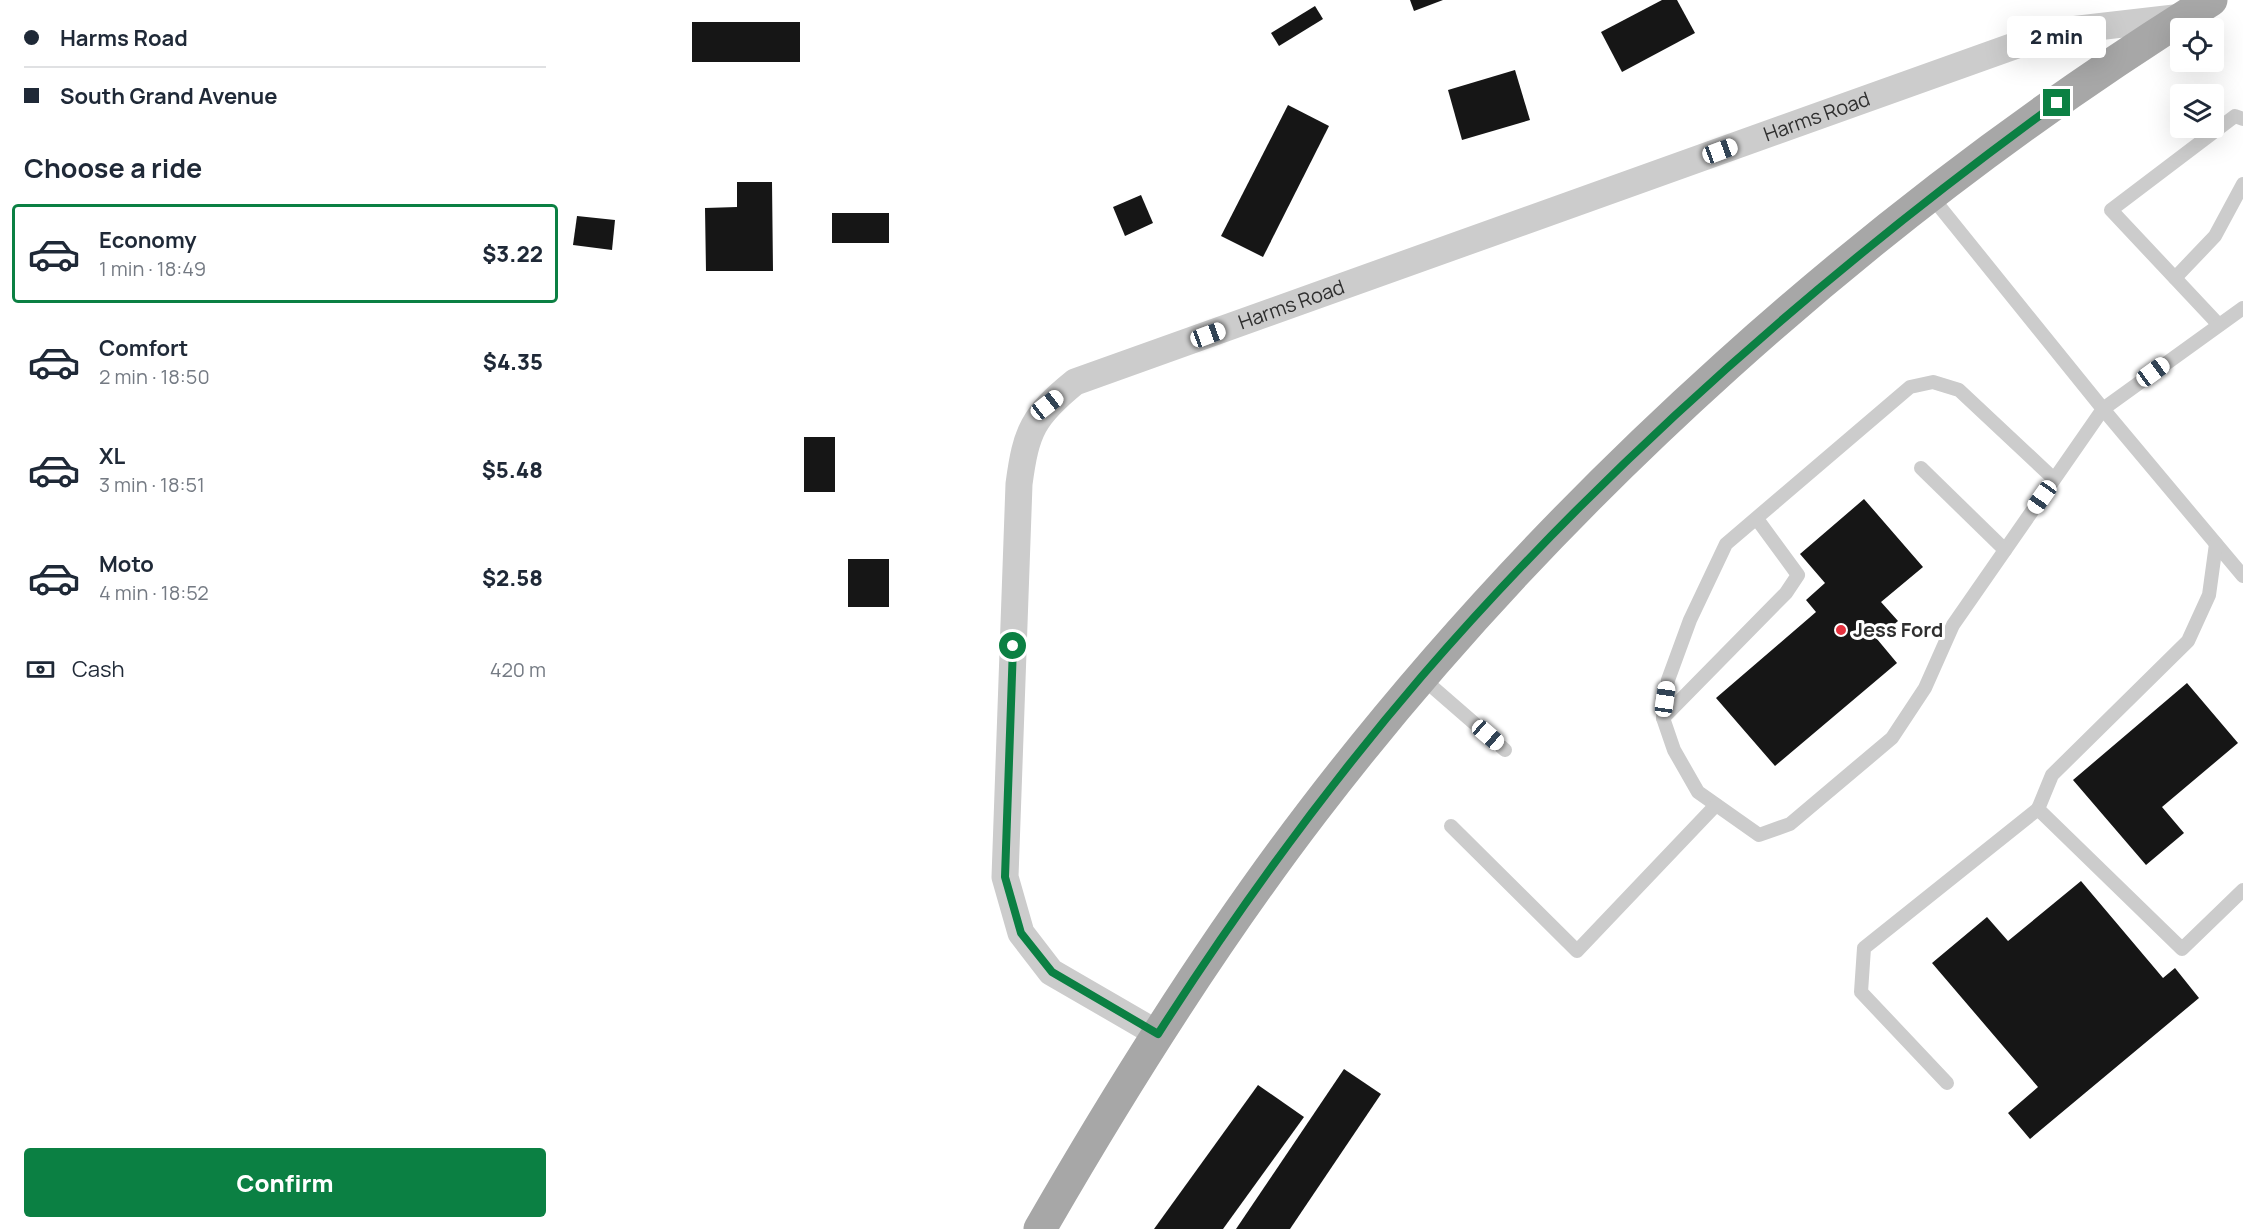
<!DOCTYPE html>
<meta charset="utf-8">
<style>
:root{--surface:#fff;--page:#f6f6f7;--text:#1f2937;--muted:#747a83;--line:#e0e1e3;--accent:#0b8043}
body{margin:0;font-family:Manrope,sans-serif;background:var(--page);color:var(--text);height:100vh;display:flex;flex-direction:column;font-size:22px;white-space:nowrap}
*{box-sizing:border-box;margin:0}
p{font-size:20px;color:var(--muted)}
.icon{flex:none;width:33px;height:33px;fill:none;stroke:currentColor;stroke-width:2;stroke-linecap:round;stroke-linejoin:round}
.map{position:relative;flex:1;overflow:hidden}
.sheet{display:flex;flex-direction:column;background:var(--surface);width:570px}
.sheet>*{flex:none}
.guide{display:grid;align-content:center;height:132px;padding:0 24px;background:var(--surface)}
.buttons{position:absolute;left:1600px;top:18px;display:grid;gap:12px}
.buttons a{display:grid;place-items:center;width:54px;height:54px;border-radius:6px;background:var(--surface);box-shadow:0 6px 24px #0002;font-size:30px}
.end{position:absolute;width:27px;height:27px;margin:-14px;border:8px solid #0b8043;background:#fff;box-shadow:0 0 0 3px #fff}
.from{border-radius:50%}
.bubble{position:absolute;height:42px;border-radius:6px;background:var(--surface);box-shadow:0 6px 24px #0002;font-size:20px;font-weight:800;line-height:42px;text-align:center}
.car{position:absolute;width:18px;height:36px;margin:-18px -9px;border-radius:8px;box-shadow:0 0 4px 2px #0007;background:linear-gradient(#fff 24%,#345 0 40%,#fff 0 76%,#345 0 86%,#fff 0)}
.guide b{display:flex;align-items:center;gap:21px;height:57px;font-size:22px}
.guide b+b{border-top:2px solid var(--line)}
.guide i{width:15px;height:15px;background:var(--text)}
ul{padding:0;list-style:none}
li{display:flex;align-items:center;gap:18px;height:99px;margin:0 12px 9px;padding:0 12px;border:3px solid transparent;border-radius:6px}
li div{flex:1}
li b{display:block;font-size:22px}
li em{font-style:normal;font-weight:800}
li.current{border-color:var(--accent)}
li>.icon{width:54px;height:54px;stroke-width:1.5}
h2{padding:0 24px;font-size:27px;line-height:72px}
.pay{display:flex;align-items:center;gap:15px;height:66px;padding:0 24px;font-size:22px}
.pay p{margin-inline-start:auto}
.button{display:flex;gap:12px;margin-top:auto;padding:12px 24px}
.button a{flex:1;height:69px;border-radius:6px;background:var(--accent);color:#fff;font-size:24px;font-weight:800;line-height:69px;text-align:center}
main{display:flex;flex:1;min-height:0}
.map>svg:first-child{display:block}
.building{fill:#161616}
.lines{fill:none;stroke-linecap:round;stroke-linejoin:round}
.lane{stroke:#ccc;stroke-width:14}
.street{stroke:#ccc;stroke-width:27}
.primary{stroke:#a7a7a7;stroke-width:33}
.route{stroke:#0b8043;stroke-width:8}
.poi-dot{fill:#e5313e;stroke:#fff;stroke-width:2}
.labels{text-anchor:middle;stroke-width:6;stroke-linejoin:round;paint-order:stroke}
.street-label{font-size:20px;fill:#2f2f2f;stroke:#fff}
.poi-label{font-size:20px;font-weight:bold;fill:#2f2f2f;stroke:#fff;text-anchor:start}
</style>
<main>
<section class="sheet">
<div class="guide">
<b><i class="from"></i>Harms Road</b>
<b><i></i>South Grand Avenue</b>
</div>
<h2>Choose a ride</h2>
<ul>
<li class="current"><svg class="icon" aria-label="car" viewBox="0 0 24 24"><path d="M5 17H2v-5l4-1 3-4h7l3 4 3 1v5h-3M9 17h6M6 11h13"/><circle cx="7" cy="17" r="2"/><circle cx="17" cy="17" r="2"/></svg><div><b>Economy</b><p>1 min · 18:49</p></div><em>$3.22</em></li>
<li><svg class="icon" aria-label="car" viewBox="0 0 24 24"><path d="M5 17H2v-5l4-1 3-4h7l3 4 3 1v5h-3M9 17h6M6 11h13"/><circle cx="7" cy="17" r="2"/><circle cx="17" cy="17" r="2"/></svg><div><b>Comfort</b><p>2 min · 18:50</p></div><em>$4.35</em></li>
<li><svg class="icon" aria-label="car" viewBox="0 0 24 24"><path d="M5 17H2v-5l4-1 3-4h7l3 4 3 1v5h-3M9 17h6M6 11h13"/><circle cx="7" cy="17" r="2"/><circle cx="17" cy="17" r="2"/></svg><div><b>XL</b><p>3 min · 18:51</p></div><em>$5.48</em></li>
<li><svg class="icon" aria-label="car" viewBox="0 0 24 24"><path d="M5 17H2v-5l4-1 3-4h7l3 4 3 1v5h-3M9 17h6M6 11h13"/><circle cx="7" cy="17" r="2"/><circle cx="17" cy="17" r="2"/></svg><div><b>Moto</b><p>4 min · 18:52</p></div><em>$2.58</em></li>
</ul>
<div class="pay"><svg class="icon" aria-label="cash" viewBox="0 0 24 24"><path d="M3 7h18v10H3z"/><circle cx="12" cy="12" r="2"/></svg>Cash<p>420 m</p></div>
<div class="button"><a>Confirm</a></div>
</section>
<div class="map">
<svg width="1673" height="1229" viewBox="0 0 1673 1229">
<rect width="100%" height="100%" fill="#fff"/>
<g class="building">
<polygon points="840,0 873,0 844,11"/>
<polygon points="1092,0 1107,0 1125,33 1052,72 1031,32"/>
<polygon points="745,6 753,19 709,46 701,33"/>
<rect x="122" y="22" width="108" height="40"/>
<polygon points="945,70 960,120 892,140 878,90"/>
<polygon points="718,105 759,126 693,257 651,236"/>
<polygon points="167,182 202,182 203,271 136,271 135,208 167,207"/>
<polygon points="571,195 583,223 555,236 543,207"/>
<rect x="262" y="213" width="57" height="30"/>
<polygon points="7,216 45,220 42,250 3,245"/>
<rect x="234" y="437" width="31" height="55"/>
<polygon points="1294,499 1353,567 1311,602 1328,621 1307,639 1327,663 1205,766 1146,698 1246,612 1236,600 1255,583 1230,554"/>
<rect x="278" y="559" width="41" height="48"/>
<polygon points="1617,683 1668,743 1592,807 1614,833 1576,865 1503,780"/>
<polygon points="1511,881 1593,978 1605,968 1629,998 1460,1139 1438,1113 1468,1087 1362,963 1417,917 1438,941"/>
<polygon points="774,1069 811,1094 720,1229 666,1229"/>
<polygon points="688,1085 734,1117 653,1229 584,1229"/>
</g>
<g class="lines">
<g class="lane">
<polyline points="1361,196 1533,409 1673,576"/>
<polyline points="1605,278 1645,236 1673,184"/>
<polyline points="1649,325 1541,210 1665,116 1673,119"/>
<polyline points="1351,468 1435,550"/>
<polyline points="1484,479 1389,390 1363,382 1340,387 1156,544 1120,620 1098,680 1093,718 1104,750 1128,792 1189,835 1220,824 1322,738 1355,688 1383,625 1533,409 1673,308"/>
<polyline points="851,677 935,750"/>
<polyline points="1093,718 1216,593 1228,575 1187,519"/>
<polyline points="1468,809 1482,775 1618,641 1639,595 1646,544"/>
<polyline points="881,826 1007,951 1146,805"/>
<polyline points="1377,1083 1291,992 1294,948 1468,809 1612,949 1673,890"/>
</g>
<path class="street" id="s1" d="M588 1034 481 972 451 933 435 877 449 484C456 431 463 416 505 382L1483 32 1613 17"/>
<path class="primary" d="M470 1229C553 1085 642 943 743 811 984 496 1305 209 1641 0"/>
</g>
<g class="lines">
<path class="route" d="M443 646 435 877 451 933 482 972 588 1034C668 909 755 789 852 676 1040 459 1256 271 1487 103"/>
</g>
<circle class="poi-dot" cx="1271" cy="630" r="6"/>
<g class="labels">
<g class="street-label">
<text dy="7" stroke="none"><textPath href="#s1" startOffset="1533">Harms Road</textPath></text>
<text dy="7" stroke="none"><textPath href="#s1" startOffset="975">Harms Road</textPath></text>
</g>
<g class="poi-label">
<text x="1283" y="637">Jess Ford</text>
</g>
</g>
</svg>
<div class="buttons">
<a><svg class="icon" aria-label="locate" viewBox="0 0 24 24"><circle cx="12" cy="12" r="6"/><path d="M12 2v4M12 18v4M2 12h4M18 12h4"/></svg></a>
<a><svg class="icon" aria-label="layers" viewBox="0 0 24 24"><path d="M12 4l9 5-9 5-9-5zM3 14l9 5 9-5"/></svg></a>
</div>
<i class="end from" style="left:443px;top:646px"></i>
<i class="end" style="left:1487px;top:103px"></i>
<div class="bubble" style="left:1437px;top:16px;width:99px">2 min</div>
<i class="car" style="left:1150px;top:151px;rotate:70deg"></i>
<i class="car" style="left:638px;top:335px;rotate:70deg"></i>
<i class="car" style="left:1583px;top:372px;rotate:54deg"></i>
<i class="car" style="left:477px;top:405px;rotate:52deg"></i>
<i class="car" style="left:1472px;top:497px;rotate:215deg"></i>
<i class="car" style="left:1095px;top:699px;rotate:8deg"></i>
<i class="car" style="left:918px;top:735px;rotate:131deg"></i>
</div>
</main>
